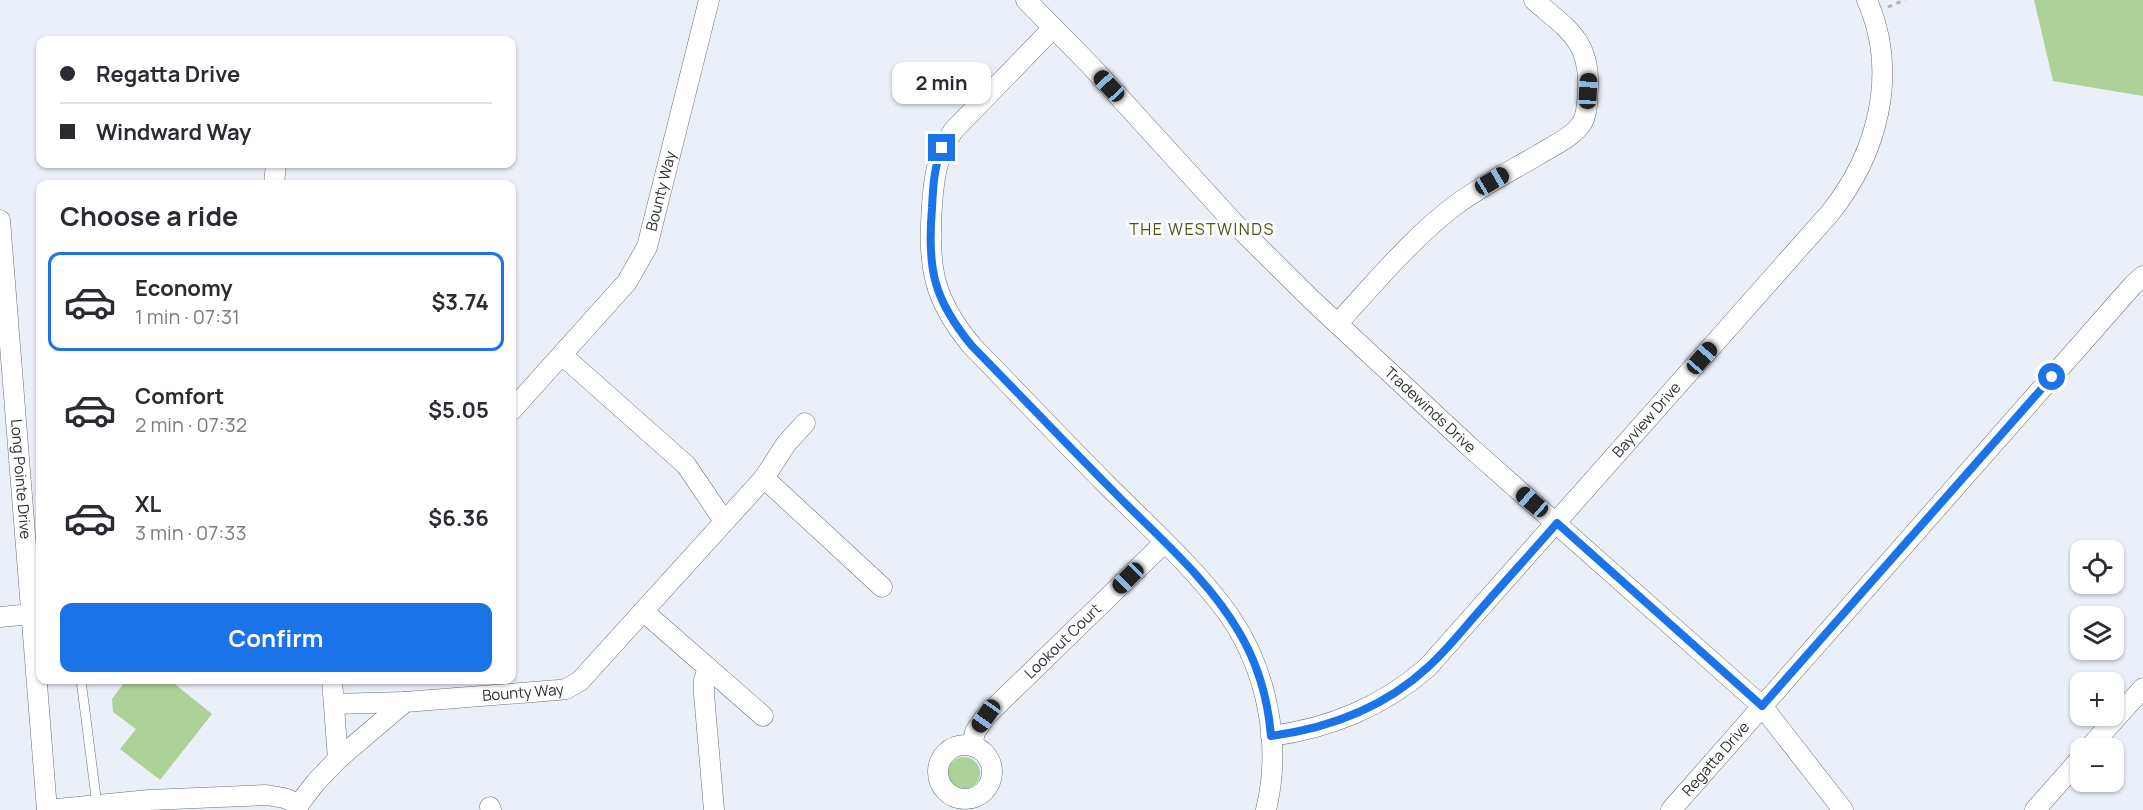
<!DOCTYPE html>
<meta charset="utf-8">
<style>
:root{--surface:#fff;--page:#f7f7f7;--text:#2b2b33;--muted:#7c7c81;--line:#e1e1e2;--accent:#1a73e8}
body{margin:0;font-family:Manrope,sans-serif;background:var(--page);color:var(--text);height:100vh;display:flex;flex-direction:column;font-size:22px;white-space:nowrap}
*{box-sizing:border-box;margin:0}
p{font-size:20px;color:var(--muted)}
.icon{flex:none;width:33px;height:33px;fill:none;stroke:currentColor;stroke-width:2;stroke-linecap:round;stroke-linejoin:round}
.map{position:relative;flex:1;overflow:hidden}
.panel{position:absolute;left:36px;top:180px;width:480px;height:504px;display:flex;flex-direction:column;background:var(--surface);border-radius:12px;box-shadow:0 2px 4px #0004}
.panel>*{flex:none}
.hud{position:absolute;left:36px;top:36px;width:480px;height:132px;border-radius:12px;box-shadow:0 2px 4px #0004;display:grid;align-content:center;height:132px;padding:0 24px;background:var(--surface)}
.tools{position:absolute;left:2070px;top:540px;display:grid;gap:12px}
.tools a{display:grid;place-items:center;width:54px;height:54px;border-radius:12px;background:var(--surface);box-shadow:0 2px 4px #0004;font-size:30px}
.end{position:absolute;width:27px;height:27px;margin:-14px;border:8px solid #1a73e8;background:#fff;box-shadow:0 0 0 3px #fff}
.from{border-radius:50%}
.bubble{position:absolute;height:42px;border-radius:12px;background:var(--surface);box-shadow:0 2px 4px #0004;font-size:20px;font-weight:700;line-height:42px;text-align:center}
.car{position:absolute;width:18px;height:36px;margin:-18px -9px;border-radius:8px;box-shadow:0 0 4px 2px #0007;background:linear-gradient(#222 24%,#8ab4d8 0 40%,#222 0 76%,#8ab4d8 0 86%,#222 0)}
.hud b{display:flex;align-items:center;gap:21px;height:57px;font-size:22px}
.hud b+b{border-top:2px solid var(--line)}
.hud i{width:15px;height:15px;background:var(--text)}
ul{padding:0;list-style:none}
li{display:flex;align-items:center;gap:18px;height:99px;margin:0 12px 9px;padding:0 12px;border:3px solid transparent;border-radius:12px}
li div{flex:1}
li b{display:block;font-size:22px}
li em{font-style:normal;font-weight:700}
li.on{border-color:var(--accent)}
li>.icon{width:54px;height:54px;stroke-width:1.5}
h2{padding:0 24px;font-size:27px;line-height:72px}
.action{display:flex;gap:12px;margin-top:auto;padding:12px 24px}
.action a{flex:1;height:69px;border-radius:12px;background:var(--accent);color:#fff;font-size:24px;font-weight:700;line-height:69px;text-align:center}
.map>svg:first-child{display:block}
.green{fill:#acd199}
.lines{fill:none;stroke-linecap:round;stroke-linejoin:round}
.lane-casing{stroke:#6c7078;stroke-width:10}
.street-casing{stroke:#6c7078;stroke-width:21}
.path{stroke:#b0b3ba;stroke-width:3;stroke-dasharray:4.5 4.5;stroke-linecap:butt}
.lane{stroke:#fff;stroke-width:9}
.street{stroke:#fff;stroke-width:20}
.route{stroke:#1a73e8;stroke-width:8}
.labels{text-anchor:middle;stroke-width:6;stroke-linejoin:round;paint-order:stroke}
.street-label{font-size:15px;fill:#2d2f32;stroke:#fbfcfe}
.neighbourhood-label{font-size:16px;letter-spacing:1.5px;fill:#515216;stroke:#fbfcfe}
</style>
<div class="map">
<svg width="2143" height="810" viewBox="0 0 2143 810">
<rect width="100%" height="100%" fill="#ebeff8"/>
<g class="green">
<polygon points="2034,0 2143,0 2143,96 2053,81"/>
<polygon points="126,680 179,680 176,685 212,714 160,780 120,749 136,729 113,712 112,699"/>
<circle cx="964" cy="773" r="16"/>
</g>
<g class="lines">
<g class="lane-casing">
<polyline id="lane" points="81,680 97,805"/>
</g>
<g class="street-casing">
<g id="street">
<path id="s1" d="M1026 0 1091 66 1235 224 1314 302 1471 448 1762 706 1843 810"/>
<path d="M1053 28 953 131C937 155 934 177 932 205 928 266 932 298 972 346 1018 393 1062 440 1108 486 1148 526 1196 569 1229 615 1267 670 1282 744 1266 810"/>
<polyline points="274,184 276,164"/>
<path id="s2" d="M0 220 47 810"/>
<path d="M1337 324C1374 284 1409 241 1453 207 1479 187 1509 172 1538 155 1552 146 1572 138 1582 123 1588 113 1587 100 1588 88 1590 40 1567 29 1534 0"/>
<polyline points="562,355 686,465 724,521"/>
<path id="s3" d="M512 410 627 282 647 247 709 0"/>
<polyline points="764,478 882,587"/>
<polyline points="643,611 763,716"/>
<polyline points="0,617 32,614"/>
<polyline points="708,668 704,680 704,694 714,810"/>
<polyline points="332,680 338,759"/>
<polyline points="334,704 405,702"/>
<path id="s4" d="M1271 736C1331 728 1381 707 1427 668L1830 213C1878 153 1899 73 1867 0"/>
<circle cx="965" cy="772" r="27"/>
<path id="s5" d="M972 746 975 732 986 716 1164 543"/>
<polyline points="2089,748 2143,688"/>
<path id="s6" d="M299 804 316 782 338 759 405 702 558 690 566 689 580 681 764 478 786 444 805 423"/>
<polyline points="490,807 491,810"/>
<polyline points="47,810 149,800 266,795 284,798 299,804 298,810"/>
<path id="s7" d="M1671 810 2133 285 2143 276"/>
<polyline points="2035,810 2080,759"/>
</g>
</g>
<polyline class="path" points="1888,7 1905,0"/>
<use href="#lane" class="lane"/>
<use href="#street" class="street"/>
</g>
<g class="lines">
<path class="route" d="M942 148C934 167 933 187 932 208 927 268 933 299 972 346 1022 397 1071 449 1122 500 1163 541 1210 582 1239 632 1258 664 1268 700 1271 736 1330 728 1384 708 1428 667 1447 650 1464 628 1481 609 1506 580 1532 552 1557 523L1762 706 2052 377"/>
</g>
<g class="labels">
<g class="street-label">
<text dy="5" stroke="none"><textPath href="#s3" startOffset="270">Bounty Way</textPath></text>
<text dy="5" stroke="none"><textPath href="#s1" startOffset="576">Tradewinds Drive</textPath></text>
<text dy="5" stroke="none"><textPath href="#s4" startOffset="504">Bayview Drive</textPath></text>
<text dy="5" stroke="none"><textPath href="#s2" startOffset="260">Long Pointe Drive</textPath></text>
<text dy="5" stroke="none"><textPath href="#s5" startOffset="141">Lookout Court</textPath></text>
<text dy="5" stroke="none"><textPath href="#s6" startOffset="266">Bounty Way</textPath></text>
<text dy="5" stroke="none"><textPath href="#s7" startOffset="68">Regatta Drive</textPath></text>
</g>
<g class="neighbourhood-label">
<text x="1202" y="235">THE WESTWINDS</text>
</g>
</g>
</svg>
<div class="tools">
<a><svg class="icon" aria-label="locate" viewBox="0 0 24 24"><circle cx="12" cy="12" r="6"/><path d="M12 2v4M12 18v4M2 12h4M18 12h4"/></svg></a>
<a><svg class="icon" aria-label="layers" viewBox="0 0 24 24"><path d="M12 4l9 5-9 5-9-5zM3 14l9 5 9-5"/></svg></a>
<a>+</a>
<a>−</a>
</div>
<i class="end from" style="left:2052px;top:377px"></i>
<i class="end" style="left:942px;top:148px"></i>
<div class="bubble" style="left:892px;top:62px;width:99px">2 min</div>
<i class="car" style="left:1109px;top:86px;rotate:317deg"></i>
<i class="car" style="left:1588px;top:91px;rotate:3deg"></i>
<i class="car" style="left:1492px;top:181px;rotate:60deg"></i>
<i class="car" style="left:1702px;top:358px;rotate:41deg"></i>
<i class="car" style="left:1532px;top:502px;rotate:311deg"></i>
<i class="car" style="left:1128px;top:578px;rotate:225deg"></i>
<i class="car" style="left:986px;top:716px;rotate:215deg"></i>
<div class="hud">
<b><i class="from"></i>Regatta Drive</b>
<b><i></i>Windward Way</b>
</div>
<section class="panel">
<h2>Choose a ride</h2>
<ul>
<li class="on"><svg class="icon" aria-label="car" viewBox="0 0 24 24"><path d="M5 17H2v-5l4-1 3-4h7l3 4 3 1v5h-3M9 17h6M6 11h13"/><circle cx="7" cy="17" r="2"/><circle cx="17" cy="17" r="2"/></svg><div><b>Economy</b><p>1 min · 07:31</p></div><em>$3.74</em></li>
<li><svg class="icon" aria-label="car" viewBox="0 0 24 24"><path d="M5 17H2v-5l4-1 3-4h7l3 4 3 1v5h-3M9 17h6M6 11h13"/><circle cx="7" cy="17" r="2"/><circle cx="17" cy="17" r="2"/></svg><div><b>Comfort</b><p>2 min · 07:32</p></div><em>$5.05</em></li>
<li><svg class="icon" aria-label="car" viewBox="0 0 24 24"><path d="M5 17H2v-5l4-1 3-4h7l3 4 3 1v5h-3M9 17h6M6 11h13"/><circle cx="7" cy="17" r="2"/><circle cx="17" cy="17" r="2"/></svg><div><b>XL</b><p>3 min · 07:33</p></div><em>$6.36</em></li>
</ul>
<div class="action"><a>Confirm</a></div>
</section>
</div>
